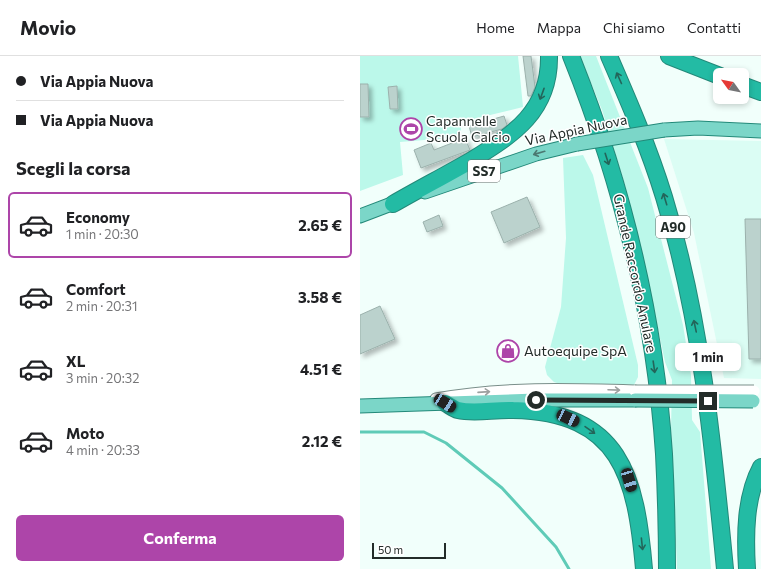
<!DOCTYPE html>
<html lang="it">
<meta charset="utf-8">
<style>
:root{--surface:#fff;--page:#f2f2f2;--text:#202124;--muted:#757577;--line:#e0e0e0;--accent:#ad45a9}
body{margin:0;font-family:Commissioner,sans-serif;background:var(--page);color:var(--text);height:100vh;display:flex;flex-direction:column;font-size:15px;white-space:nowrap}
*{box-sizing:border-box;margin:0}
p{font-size:13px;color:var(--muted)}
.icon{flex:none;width:22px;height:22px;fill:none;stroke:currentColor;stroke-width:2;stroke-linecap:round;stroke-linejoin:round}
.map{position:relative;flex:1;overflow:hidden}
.panel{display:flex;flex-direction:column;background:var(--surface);width:360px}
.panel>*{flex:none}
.guide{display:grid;align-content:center;height:88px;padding:0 16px;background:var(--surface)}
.needle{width:26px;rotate:303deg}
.fabs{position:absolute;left:353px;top:12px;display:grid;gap:8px}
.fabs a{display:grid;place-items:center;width:36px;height:36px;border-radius:6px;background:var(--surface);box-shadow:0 2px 6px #0003;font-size:20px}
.scale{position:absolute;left:12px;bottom:10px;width:74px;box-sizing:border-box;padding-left:4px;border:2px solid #232c29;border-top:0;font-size:11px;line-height:14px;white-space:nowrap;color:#232c29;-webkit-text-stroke:3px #fff;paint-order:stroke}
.end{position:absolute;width:18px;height:18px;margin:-9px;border:5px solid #232c29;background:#fff;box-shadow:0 0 0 2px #fff}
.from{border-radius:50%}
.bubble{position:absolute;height:28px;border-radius:6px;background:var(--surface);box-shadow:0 2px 6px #0003;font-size:13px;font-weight:700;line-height:28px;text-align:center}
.car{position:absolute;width:12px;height:24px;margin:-12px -6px;border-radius:5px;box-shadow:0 0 3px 1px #0007;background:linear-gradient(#222 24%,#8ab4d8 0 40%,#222 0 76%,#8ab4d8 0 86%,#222 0)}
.guide b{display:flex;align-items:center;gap:14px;height:38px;font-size:15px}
.guide b+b{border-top:1px solid var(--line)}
.guide i{width:10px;height:10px;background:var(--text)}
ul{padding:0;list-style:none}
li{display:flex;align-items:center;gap:12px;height:66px;margin:0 8px 6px;padding:0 8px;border:2px solid transparent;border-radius:6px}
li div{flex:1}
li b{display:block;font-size:15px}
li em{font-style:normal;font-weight:700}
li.on{border-color:var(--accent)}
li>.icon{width:36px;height:36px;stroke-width:1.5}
h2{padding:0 16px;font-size:18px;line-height:48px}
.button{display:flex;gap:8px;margin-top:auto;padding:8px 16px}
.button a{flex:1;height:46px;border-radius:6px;background:var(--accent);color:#fff;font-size:16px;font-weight:700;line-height:46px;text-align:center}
header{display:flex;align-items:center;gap:24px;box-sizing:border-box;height:56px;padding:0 20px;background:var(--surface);border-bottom:1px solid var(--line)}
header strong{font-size:19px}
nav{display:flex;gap:22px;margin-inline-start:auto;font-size:14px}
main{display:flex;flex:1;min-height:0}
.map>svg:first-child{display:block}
.built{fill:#dbfdf4}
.green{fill:#bbf8ea}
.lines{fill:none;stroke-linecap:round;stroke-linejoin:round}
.stream{stroke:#5fcbb7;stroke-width:3}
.building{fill:#bbd2cd;stroke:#9bb1ac;filter:url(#shadow)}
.minor-casing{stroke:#7a8f8a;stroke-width:13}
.major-casing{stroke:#238979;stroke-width:15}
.highway-casing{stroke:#238979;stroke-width:18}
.minor{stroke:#fff;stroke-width:11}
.major{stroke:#7bd6c8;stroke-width:13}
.highway{stroke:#23bba4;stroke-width:16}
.minor-bridge-casing{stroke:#7a8f8a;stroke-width:13;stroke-linecap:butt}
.major-bridge-casing{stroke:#238979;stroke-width:15;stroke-linecap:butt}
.minor-bridge{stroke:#fff;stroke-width:11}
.major-bridge{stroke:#7bd6c8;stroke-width:13}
.oneway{stroke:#23655a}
.oneway2{stroke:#4b7871}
.oneway3{stroke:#9ca09f}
.route{stroke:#232c29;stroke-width:5}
.labels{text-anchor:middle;stroke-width:3;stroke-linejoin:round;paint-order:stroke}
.shield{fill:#fff;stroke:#656b69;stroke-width:1}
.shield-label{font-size:13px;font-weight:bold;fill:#232c29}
.poi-label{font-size:14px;fill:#232c29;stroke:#fff;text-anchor:start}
.street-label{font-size:14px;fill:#232c29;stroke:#fff}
</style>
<header>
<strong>Movio</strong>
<nav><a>Home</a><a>Mappa</a><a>Chi siamo</a><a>Contatti</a></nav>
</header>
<main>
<section class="panel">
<div class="guide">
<b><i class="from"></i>Via Appia Nuova</b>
<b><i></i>Via Appia Nuova</b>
</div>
<h2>Scegli la corsa</h2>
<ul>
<li class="on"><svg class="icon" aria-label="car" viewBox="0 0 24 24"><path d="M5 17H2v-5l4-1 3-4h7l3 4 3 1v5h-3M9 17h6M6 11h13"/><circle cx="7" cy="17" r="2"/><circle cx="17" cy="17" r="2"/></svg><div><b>Economy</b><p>1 min · 20:30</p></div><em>2.65 €</em></li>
<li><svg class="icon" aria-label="car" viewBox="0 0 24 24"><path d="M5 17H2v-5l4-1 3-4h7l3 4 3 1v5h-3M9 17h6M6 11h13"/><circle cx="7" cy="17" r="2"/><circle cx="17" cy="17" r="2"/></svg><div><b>Comfort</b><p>2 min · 20:31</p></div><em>3.58 €</em></li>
<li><svg class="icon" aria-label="car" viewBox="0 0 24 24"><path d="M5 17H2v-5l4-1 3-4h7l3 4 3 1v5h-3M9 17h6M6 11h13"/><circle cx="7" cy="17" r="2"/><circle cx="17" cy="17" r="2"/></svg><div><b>XL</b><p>3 min · 20:32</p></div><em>4.51 €</em></li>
<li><svg class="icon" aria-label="car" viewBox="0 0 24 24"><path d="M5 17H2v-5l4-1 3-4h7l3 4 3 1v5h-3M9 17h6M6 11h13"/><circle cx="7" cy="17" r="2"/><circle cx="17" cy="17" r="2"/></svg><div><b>Moto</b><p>4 min · 20:33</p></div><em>2.12 €</em></li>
</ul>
<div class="button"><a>Conferma</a></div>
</section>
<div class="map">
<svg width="401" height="513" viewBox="0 0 401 513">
<defs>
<filter id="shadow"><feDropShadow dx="3.5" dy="3.5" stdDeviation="2" flood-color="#0004"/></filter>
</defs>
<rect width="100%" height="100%" fill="#f1fffb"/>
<polygon class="built" points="304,83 401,85 401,323 364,322 334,177"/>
<g class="green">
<polygon points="0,0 158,0 163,51 101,66 101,81 40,86 43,119 0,135"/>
<polygon points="220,0 236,0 288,132 323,269 331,319 332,364 340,376 351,513 317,513 311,373 312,324 305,306 287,221 265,129 242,54"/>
<polygon points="223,99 233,119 278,309 278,321 274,329 258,332 242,328 203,329 194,326 187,319 185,311 201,251 206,182 203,102"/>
</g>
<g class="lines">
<polyline class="stream" points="0,376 64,376 86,387 142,432 196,491 209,513"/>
</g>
<g class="building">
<polygon points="163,0 171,0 175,31 171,40 168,40"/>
<polygon points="0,28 8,28 9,61 0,61"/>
<polygon points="37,30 38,53 30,53 28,31"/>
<polygon points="144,60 147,69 142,73 112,81 109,70"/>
<polygon points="105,82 110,94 61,112 54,94 71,87 74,94"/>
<polygon points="167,141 180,171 144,187 131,156"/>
<polygon points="79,159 83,170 67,176 63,166"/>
<polygon points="385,163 401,163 401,303 389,303"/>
<polygon points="20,250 35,283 0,298 0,259"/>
</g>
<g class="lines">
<g class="minor-casing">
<path id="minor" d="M76 343C142 331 208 333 275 335"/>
</g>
<g class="major-casing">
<g id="major">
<polyline points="304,74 338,72 401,75"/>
<polyline points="65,136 176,98 217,88"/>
<polyline points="0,160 42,144"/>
<polyline points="0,350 176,344 275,344"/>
</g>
</g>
<g class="highway-casing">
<g id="highway">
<path d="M211 0C262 127 295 262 304 398 306 437 307 475 307 513"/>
<path d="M249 0C269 46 289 92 304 141 341 262 353 388 365 513"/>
<polyline points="309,0 360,20"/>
<polyline points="382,29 401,36"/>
<path d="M33 148C59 133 86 119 112 104 154 78 190 55 189 0"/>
<path d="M85 347C89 349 94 353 98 354 115 358 135 353 153 354 261 356 276 421 284 513"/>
<path d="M387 513C385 479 385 441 401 411"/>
</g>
</g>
<use href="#minor" class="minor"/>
<use href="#major" class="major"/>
<use href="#highway" class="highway"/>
<g class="minor-bridge-casing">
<polyline id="minor-bridge" points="275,335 394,335"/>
</g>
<g class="major-bridge-casing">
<g id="major-bridge">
<polyline points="217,88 304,74"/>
<polyline points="275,344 393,345"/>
</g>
</g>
<use href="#minor-bridge" class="minor-bridge"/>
<use href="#major-bridge" class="major-bridge"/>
</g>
<defs><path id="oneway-shaft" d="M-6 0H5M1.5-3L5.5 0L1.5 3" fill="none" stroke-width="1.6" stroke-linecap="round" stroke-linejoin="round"/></defs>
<g class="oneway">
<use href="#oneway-shaft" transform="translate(259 22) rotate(-114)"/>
<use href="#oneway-shaft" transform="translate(182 38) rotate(110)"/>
<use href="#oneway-shaft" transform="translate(247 103) rotate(72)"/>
<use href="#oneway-shaft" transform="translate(305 143) rotate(-107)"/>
<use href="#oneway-shaft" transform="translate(335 270) rotate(-102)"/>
<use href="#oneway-shaft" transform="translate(294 311) rotate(82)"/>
<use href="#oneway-shaft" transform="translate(230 374) rotate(35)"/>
<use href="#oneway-shaft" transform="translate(282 488) rotate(84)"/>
</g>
<use class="oneway2" href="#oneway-shaft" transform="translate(179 97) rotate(164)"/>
<g class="oneway3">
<use href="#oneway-shaft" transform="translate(254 334) rotate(2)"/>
<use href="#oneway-shaft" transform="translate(124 336) rotate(-4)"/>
</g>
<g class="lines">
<polyline class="route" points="176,344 348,345"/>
</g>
<defs>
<g id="stadium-ring" transform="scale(1.15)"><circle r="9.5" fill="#fff" stroke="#ad45a9" stroke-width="1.5"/><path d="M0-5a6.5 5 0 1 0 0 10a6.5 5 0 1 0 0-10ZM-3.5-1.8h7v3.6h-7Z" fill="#ad45a9"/></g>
<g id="shop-ring" transform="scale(1.15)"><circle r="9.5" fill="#fff" stroke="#ad45a9" stroke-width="1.5"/><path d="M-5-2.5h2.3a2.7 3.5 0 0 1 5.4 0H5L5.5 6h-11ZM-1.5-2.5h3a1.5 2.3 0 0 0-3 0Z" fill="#ad45a9"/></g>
</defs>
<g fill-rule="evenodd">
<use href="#stadium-ring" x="51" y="73"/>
<use href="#shop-ring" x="148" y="295"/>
</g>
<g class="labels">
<g class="shield">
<rect x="108" y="104" width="32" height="22" rx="3"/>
<rect x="296" y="160" width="34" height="22" rx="3"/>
</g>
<g class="shield-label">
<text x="124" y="120">SS7</text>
<text x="313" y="176">A90</text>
</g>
<g class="poi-label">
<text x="66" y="70">Capannelle<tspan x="66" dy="16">Scuola Calcio</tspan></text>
<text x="164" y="300">Autoequipe SpA</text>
</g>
<g class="street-label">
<text transform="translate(216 74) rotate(-12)" y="5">Via Appia Nuova</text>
<text transform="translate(275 217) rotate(78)" y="5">Grande Raccordo Anulare</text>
</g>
</g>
</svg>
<div class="fabs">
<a><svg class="needle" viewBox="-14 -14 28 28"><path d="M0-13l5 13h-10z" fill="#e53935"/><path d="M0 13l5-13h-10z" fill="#757577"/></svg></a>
</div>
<div class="scale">50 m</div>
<i class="end from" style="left:176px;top:344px"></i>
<i class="end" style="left:348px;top:345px"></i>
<div class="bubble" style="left:315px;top:287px;width:66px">1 min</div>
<i class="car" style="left:85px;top:347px;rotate:122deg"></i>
<i class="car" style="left:208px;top:362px;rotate:115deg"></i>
<i class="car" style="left:269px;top:424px;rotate:163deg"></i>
</div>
</main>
